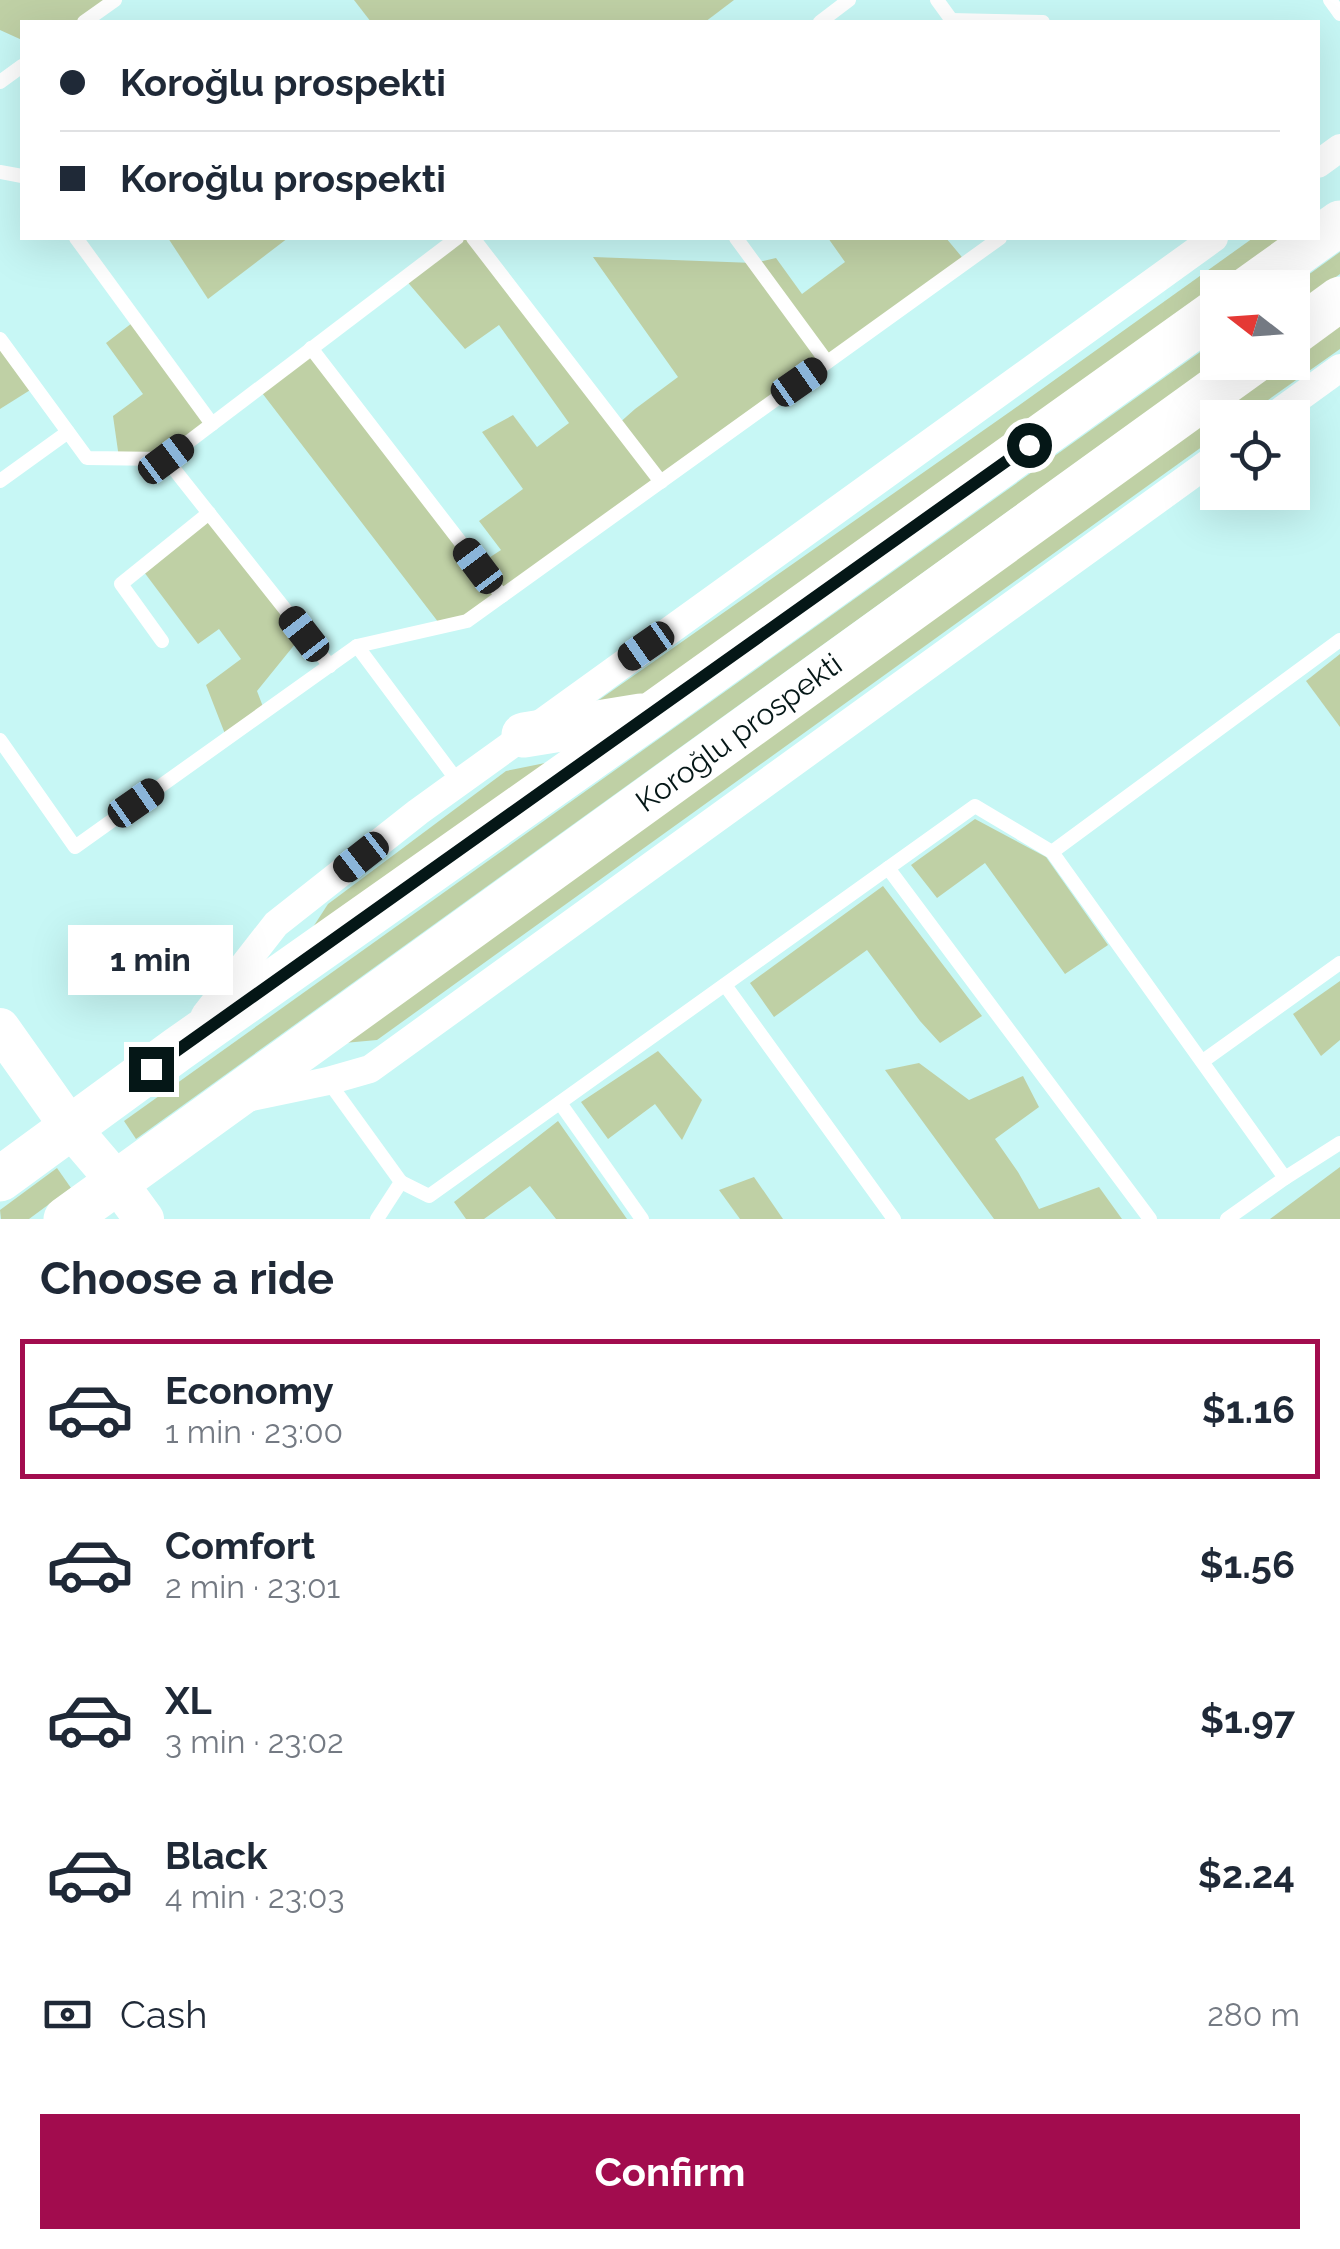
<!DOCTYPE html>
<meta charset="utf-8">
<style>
:root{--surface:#fff;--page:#f2f2f3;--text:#1f2937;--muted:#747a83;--line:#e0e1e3;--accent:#a20c4e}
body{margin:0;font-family:Raleway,sans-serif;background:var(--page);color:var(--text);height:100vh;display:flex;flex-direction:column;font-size:38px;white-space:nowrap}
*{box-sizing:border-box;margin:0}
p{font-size:32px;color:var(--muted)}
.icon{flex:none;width:55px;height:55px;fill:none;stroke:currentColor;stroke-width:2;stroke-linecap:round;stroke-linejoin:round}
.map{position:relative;height:1219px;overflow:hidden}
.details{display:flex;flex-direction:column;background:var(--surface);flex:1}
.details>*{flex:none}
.banner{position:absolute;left:20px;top:20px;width:1300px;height:220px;border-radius:0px;box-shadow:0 10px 40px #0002;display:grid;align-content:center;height:220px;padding:0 40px;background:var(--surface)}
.needle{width:65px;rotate:287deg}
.tools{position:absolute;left:1200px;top:270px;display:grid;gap:20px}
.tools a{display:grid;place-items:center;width:110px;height:110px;border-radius:0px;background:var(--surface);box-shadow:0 10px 40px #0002;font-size:50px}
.end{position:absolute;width:45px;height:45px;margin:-22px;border:12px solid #051717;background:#fff;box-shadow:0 0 0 5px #fff}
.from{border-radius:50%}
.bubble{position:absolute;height:70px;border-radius:0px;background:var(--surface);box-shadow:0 10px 40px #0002;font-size:32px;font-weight:700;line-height:70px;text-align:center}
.car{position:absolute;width:30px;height:60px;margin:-30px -15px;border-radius:12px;box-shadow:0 0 8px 2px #0007;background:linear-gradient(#222 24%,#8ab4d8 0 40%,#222 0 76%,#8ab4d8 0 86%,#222 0)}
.banner b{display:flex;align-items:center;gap:35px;height:95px;font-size:38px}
.banner b+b{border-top:2px solid var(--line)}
.banner i{width:25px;height:25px;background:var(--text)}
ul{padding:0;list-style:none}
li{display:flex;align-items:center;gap:30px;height:140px;margin:0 20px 15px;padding:0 20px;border:5px solid transparent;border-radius:0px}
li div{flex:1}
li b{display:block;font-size:38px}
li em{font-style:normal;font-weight:700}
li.on{border-color:var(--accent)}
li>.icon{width:90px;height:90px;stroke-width:1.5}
h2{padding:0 40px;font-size:45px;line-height:120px}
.pay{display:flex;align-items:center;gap:25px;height:110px;padding:0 40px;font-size:38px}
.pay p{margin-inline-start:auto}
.button{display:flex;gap:20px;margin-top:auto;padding:20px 40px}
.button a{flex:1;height:115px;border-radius:0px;background:var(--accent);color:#fff;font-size:40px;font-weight:700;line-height:115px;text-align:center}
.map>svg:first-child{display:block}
.green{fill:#bfd0a5}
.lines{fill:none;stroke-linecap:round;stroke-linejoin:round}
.lane{stroke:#fff;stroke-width:14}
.street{stroke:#fff;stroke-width:28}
.secondary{stroke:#fff;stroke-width:40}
.primary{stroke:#fff;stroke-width:45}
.route{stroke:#051717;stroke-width:12}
.labels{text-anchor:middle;stroke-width:8;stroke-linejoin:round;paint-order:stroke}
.street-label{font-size:30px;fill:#051717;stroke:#fff}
</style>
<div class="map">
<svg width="1340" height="1219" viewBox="0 0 1340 1219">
<rect width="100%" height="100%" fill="#c7f7f5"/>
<g class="green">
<polygon points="0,0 115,0 84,22 22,22 22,40 0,30"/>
<polygon points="354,0 734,0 705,22 371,22"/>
<polygon points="168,238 288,238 208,299"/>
<polygon points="457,238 473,238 617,425 635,409 678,377 593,257 754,263 776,258 802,294 845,262 828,238 946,238 966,262 467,621 442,627 259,389 311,348 478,565 501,550 479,521 523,489 482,432 513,415 537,447 569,423 499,325 465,349 404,278"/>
<polygon points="1253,238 1287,238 654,692 596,702 1011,411"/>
<polygon points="1340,252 1340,274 1293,308 1292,288 1290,288"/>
<polygon points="136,320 212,424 166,459 119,458 113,416 143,394 106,343"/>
<polygon points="1340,324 1340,349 1244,417 1218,418 1217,436 377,1040 344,1043 1287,363 1292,362 1293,358"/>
<polygon points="0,339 35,387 0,409"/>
<polygon points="1217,340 1217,361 136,1139 124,1121"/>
<polygon points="209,513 304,633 257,691 265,712 227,739 206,685 241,659 219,629 198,644 141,568"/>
<polygon points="1340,654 1340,727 1306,681"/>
<polygon points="555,761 304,941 328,904 506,771"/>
<polygon points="975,819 1046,857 1108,945 1065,974 985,863 937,898 911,865"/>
<polygon points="883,886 982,1016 940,1043 920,1021 867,950 774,1017 750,983"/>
<polygon points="1340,981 1340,1040 1321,1056 1293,1014"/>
<polygon points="658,1051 702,1100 682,1140 655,1104 608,1139 581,1102"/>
<polygon points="919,1063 969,1100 1023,1076 1039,1107 995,1139 1018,1172 1039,1209 1099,1187 1122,1219 994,1219 885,1070"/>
<polygon points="558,1121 627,1219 556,1219 530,1186 484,1219 466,1219 454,1202"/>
<polygon points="1340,1167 1340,1219 1270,1219"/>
<polygon points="57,1168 71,1188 29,1219 1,1219 0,1210"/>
<polygon points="754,1177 783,1219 740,1219 719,1190"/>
</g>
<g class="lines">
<g class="lane">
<polyline points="937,0 953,22"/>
<polyline points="1330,0 1340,14"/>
<polyline points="951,20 1043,22"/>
<polyline points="84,22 115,0"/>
<polyline points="820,22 849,0"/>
<polyline points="0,82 22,66"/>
<polyline points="0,172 22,176"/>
<polyline points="76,238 212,424"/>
<polyline points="473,238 661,482"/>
<polyline points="736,238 827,362"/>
<polyline points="0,339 87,458 166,459 330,666"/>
<polyline points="311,348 502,596"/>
<polyline points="166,459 457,238"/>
<polyline points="0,481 68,432"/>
<polyline points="162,641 121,584 209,513"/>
<polyline points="357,646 467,621 1000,238"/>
<polyline points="0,740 75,847 357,646 459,783"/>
<polyline points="1052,852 1340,640"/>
<polyline points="888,868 1150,1219"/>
<polyline points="725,985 894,1219"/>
<polyline points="1203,1061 1340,963"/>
<polyline points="328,1081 401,1182 377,1219"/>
<polyline points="560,1103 642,1219"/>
<polyline points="1285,1178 1340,1143"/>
<polyline points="401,1182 429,1196 975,806 1052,852 1285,1178 1227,1219"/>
</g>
<g class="street">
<polyline points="1318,164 1340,148"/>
<polyline points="1271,418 1340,368"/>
<polyline points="205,1015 276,924 418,812 1214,238"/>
<polyline points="247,1098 328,1081 370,1069 1218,456"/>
</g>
<polyline class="secondary" points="0,1028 70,1127 117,1182 144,1219"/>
<g class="primary">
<polyline points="1249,288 1340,223"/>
<polyline points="1292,334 1340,299"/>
<polyline points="524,735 641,716"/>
<polyline points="0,1179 178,1049 653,714 1218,310"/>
<polyline points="66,1219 1253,362"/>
</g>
</g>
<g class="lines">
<polyline class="route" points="151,1069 1029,445"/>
</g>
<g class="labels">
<g class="street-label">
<text transform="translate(739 733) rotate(-36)" y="10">Koroğlu prospekti</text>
</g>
</g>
</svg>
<div class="tools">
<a><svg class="needle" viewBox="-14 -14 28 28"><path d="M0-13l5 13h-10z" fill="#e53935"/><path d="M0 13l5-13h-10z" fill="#747a83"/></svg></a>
<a><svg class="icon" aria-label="locate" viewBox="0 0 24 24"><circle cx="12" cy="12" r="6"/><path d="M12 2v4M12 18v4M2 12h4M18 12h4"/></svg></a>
</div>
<i class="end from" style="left:1029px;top:445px"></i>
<i class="end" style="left:151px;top:1069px"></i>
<div class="bubble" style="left:68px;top:925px;width:165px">1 min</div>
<i class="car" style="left:799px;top:382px;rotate:55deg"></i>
<i class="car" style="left:166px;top:459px;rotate:53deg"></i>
<i class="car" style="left:478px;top:566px;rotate:323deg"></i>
<i class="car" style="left:304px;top:634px;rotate:322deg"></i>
<i class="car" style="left:646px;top:646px;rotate:235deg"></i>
<i class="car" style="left:136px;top:803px;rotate:55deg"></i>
<i class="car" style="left:361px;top:857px;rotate:232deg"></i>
<div class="banner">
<b><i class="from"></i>Koroğlu prospekti</b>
<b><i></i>Koroğlu prospekti</b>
</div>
</div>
<section class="details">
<h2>Choose a ride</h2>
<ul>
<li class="on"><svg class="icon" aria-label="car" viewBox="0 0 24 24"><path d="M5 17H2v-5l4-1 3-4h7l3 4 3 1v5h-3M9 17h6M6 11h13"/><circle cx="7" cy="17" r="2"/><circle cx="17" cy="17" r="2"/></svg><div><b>Economy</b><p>1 min · 23:00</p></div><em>$1.16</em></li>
<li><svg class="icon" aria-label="car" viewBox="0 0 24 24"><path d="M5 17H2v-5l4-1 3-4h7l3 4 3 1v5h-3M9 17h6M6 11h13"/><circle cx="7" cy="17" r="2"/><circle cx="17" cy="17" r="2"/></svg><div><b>Comfort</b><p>2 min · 23:01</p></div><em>$1.56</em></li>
<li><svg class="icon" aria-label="car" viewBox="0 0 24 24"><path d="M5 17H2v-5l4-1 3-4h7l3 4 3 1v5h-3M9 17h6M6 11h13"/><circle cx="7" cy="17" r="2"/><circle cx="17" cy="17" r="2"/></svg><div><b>XL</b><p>3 min · 23:02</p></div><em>$1.97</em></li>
<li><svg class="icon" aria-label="car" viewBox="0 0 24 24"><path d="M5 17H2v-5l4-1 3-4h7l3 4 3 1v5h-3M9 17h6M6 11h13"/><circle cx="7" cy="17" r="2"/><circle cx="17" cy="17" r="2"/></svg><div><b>Black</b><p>4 min · 23:03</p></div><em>$2.24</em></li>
</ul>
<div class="pay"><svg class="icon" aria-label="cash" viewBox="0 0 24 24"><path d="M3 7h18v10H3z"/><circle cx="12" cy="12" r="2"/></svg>Cash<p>280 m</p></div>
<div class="button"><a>Confirm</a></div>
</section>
